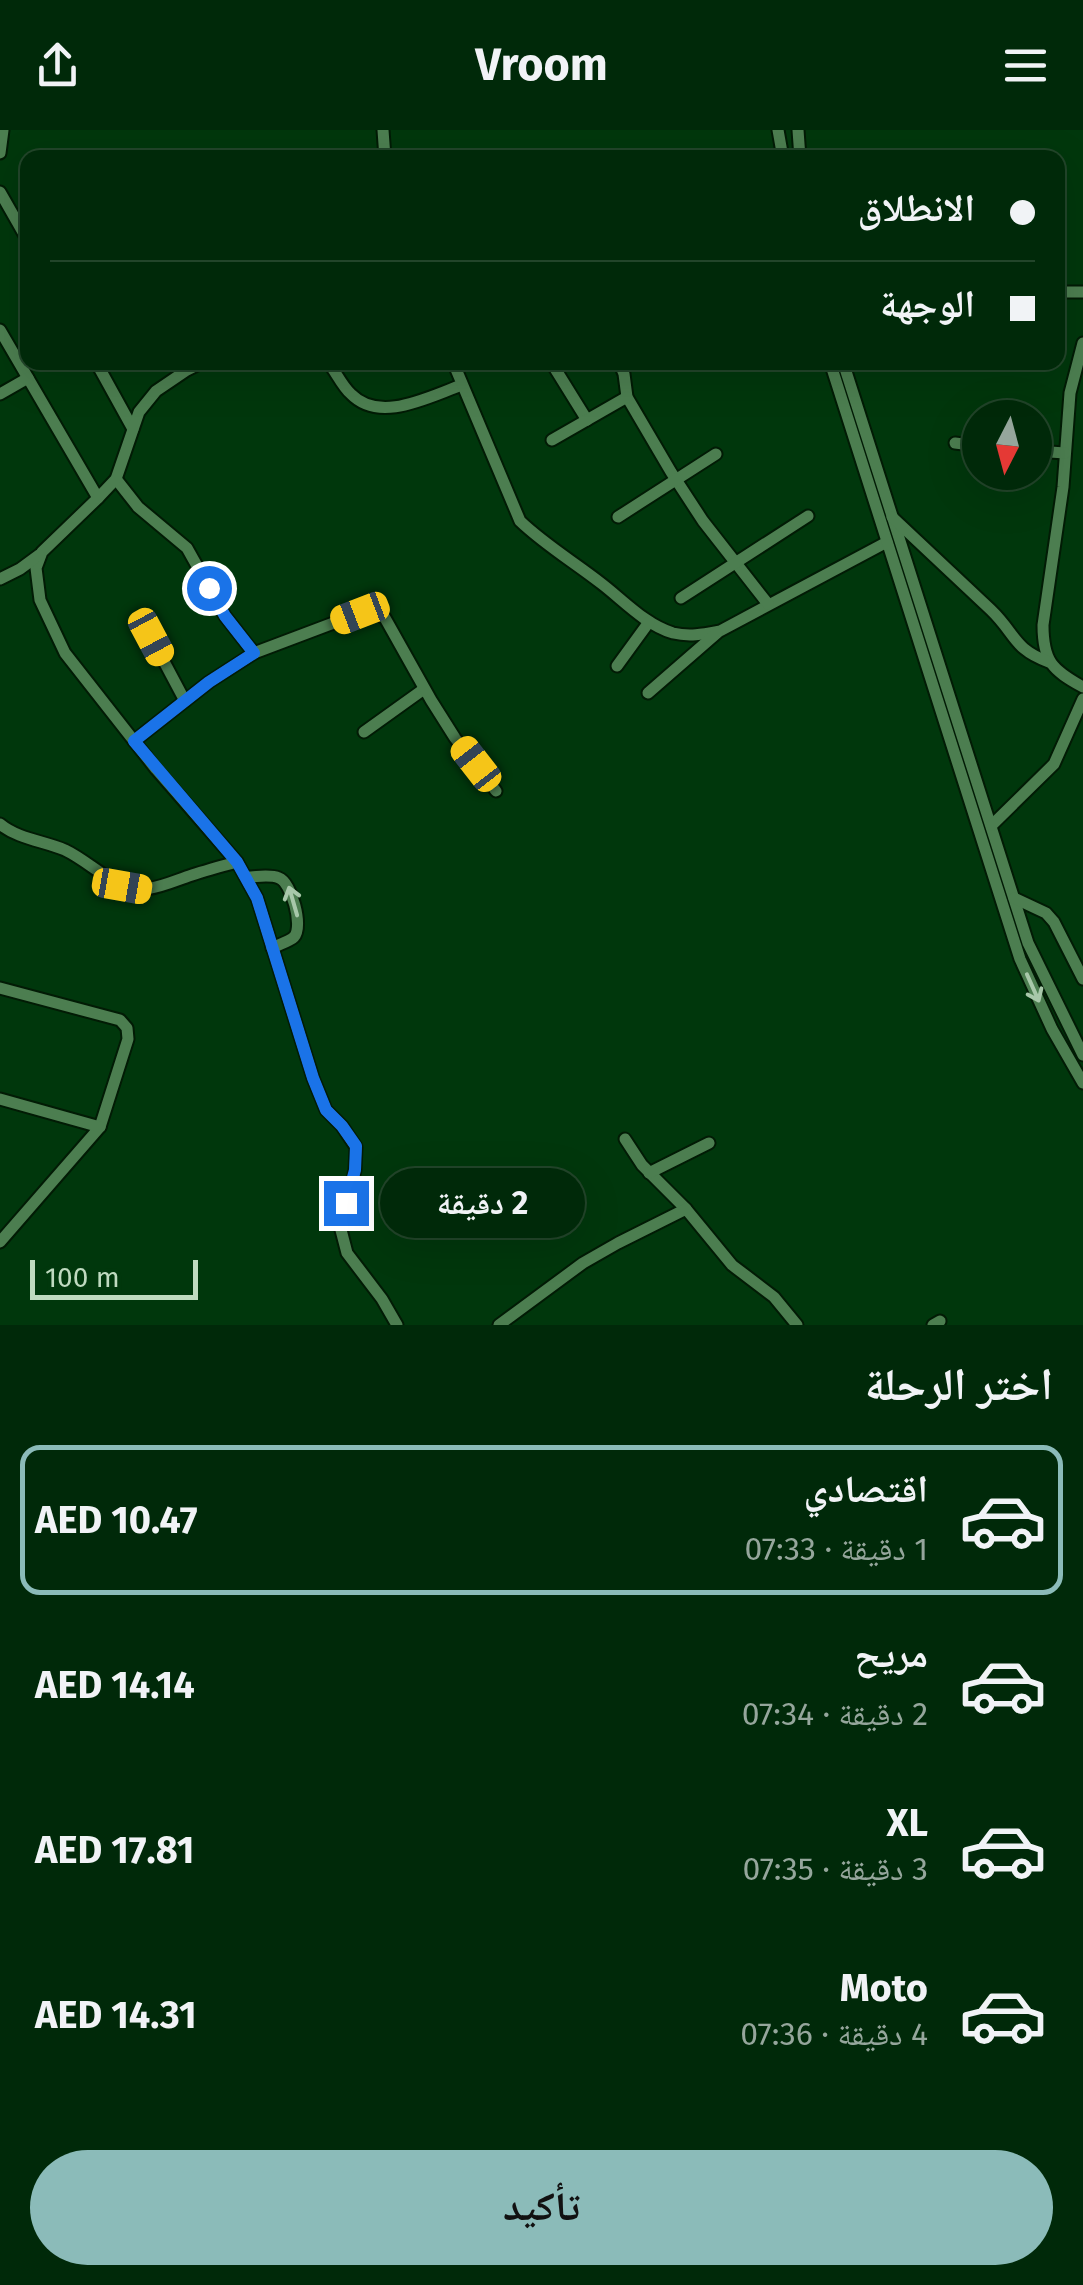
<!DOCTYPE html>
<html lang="ar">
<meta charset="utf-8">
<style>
:root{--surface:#002909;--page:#0a3112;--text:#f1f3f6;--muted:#95a69c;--line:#22452a;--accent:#8bbbb9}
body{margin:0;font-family:"Fira Sans","Noto Naskh Arabic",sans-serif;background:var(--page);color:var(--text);direction:rtl;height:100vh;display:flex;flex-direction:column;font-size:38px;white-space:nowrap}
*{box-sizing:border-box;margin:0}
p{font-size:32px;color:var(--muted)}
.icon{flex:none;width:55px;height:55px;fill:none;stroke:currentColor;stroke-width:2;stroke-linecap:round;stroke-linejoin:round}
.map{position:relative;height:1195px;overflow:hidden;direction:ltr}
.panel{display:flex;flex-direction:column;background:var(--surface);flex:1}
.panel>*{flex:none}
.guide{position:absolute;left:20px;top:20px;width:1045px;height:220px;border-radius:20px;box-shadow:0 10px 40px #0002,0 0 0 2px var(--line);direction:rtl;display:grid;align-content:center;height:220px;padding:0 30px;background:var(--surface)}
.needle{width:65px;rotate:186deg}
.tools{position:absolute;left:962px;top:270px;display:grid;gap:20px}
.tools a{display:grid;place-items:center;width:90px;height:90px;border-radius:50%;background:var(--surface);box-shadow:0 10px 40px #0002,0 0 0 2px var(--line);font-size:50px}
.scale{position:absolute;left:30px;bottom:25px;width:168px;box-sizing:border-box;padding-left:10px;border:5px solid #bfdac0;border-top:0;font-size:28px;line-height:35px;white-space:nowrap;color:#bfdac0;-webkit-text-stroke:8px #00370c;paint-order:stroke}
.end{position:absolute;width:45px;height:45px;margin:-22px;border:12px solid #1a73e8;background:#fff;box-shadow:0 0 0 5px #fff}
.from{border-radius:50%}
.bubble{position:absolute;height:70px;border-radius:35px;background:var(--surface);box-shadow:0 10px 40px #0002,0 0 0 2px var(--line);font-size:32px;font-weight:700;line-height:70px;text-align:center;direction:rtl}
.car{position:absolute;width:30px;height:60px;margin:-30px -15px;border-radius:12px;box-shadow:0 0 8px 2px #0007;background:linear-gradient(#f5c518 24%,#345 0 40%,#f5c518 0 76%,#345 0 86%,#f5c518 0)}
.guide b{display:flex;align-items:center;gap:35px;height:95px;font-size:38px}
.guide b+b{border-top:2px solid var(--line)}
.guide i{width:25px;height:25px;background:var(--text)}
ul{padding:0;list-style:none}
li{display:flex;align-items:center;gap:30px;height:150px;margin:0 20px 15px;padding:0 10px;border:5px solid transparent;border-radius:20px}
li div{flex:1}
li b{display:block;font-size:38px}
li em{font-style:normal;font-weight:700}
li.current{border-color:var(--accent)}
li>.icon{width:90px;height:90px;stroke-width:1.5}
h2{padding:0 30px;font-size:45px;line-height:120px}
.action{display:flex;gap:20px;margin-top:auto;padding:20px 30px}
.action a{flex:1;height:115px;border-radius:60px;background:var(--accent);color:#111;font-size:40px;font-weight:700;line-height:115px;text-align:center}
header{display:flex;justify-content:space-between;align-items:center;height:130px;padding:0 30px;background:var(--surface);font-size:45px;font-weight:700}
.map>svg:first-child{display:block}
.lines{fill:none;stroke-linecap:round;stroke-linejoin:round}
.minor-casing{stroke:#021b05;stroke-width:15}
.minor{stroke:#4c7e50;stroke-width:11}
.oneway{stroke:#a8c8aa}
.route{stroke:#1a73e8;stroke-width:12}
</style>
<header><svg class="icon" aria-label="menu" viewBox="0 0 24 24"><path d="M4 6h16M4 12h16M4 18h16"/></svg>Vroom<svg class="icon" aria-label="share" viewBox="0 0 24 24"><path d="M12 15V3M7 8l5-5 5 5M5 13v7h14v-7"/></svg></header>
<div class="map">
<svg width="1083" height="1195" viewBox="0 0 1083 1195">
<rect width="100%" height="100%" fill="#00370c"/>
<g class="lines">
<g class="minor-casing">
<g id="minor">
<polyline points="383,0 385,28"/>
<polyline points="778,0 783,28"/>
<polyline points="798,0 800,28"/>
<polyline points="0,23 3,0"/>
<polyline points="0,62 28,111"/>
<polyline points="1058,162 1083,162"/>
<polyline points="0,200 98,368 42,422 36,438 40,470 65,523 156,639 237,732 257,768 313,948 326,980 342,996 356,1017 355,1040 341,1100 347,1123 382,1169 397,1195"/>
<path d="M1083 213 1070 263 1063 357 1043 495C1043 531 1052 540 1083 557"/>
<polyline points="96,232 133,299"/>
<path d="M328 232C336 242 342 256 351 264 380 294 430 266 462 255"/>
<path d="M453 232 520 391C545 415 574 432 602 454 624 471 646 495 673 503 690 507 704 504 720 501L887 412"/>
<polyline points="551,232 587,290"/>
<polyline points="619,232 624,244 627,267 671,342 703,391 768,474"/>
<polyline points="830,232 1020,829 1052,899 1083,953"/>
<polyline points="843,232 1028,813 1083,925"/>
<polyline points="0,264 28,248"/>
<polyline points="552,310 627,267"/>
<polyline points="955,313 980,316"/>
<polyline points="1035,321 1065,323"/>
<polyline points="116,349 138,377 187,418 225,486 254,523"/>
<polyline points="98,368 116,349 139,282 156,261 187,240 203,232"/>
<polyline points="618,387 716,324"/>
<path d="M892 387C925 418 958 449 991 480 1016 504 1013 519 1049 532"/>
<polyline points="0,449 20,439 39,425"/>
<polyline points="681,468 808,386"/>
<polyline points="151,507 185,571"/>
<polyline points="617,536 649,492"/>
<polyline points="648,563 717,503"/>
<polyline points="364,602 424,559"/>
<polyline points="134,611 209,552 254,523 360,483 375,482 385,488 431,570 455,608 496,661"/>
<path d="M0 694C18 709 44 711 65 720 84 729 99 744 118 753 144 767 167 753 192 745 207 740 222 736 237 732"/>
<polyline points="992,695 1054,634 1083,569"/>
<path d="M247 747C257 747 270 744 279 748 291 752 304 796 294 807 290 811 278 815 272 818"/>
<polyline points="1014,768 1046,783 1054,792 1083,849"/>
<polyline points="0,858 120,890 127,898 128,909 100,997 0,1112"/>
<polyline points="0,969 100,997"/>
<polyline points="625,1009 642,1035 686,1079"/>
<polyline points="649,1043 709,1013"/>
<polyline points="499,1195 583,1133 618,1113 686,1079 732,1135 774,1167 797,1195"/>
<polyline points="933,1195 940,1191"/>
</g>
</g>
<use href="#minor" class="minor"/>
</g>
<defs><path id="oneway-shaft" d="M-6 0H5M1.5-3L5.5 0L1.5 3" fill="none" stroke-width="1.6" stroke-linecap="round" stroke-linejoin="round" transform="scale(2.5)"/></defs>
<g class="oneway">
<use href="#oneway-shaft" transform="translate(293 771) rotate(-106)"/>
<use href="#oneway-shaft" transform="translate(1033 858) rotate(66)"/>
</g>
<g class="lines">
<polyline class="route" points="209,458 225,486 254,523 209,552 134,611 237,732 257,768 313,948 326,980 342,996 356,1016 355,1040 346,1073"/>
</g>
</svg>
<div class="tools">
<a><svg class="needle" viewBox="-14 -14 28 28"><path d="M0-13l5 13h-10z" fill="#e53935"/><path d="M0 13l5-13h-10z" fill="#95a69c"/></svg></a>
</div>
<div class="scale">100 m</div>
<i class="end from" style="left:209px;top:458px"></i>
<i class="end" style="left:346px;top:1073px"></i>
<div class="bubble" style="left:380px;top:1038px;width:205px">2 دقيقة</div>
<i class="car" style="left:360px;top:483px;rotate:249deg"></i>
<i class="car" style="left:151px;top:507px;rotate:152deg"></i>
<i class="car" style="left:476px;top:634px;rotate:322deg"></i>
<i class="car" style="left:122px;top:756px;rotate:100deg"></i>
<div class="guide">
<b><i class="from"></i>الانطلاق</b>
<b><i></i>الوجهة</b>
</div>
</div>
<section class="panel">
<h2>اختر الرحلة</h2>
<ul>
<li class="current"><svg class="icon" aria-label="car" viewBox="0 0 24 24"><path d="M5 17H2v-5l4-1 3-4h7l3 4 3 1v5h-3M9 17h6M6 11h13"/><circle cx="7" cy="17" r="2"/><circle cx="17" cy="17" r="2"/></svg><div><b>اقتصادي</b><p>1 دقيقة · 07:33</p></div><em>AED 10.47</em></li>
<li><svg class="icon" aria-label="car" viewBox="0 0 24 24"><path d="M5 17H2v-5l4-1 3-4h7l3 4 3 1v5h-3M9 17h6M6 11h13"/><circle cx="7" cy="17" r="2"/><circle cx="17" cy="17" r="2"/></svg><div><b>مريح</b><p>2 دقيقة · 07:34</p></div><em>AED 14.14</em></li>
<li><svg class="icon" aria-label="car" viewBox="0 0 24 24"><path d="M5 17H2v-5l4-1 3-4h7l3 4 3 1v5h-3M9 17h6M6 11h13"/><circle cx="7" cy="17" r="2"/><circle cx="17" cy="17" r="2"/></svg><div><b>XL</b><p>3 دقيقة · 07:35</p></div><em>AED 17.81</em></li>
<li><svg class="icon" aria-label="car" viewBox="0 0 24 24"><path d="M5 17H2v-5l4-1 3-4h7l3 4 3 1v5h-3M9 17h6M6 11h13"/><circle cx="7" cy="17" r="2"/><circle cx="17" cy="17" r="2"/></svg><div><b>Moto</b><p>4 دقيقة · 07:36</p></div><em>AED 14.31</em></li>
</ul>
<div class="action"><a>تأكيد</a></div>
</section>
